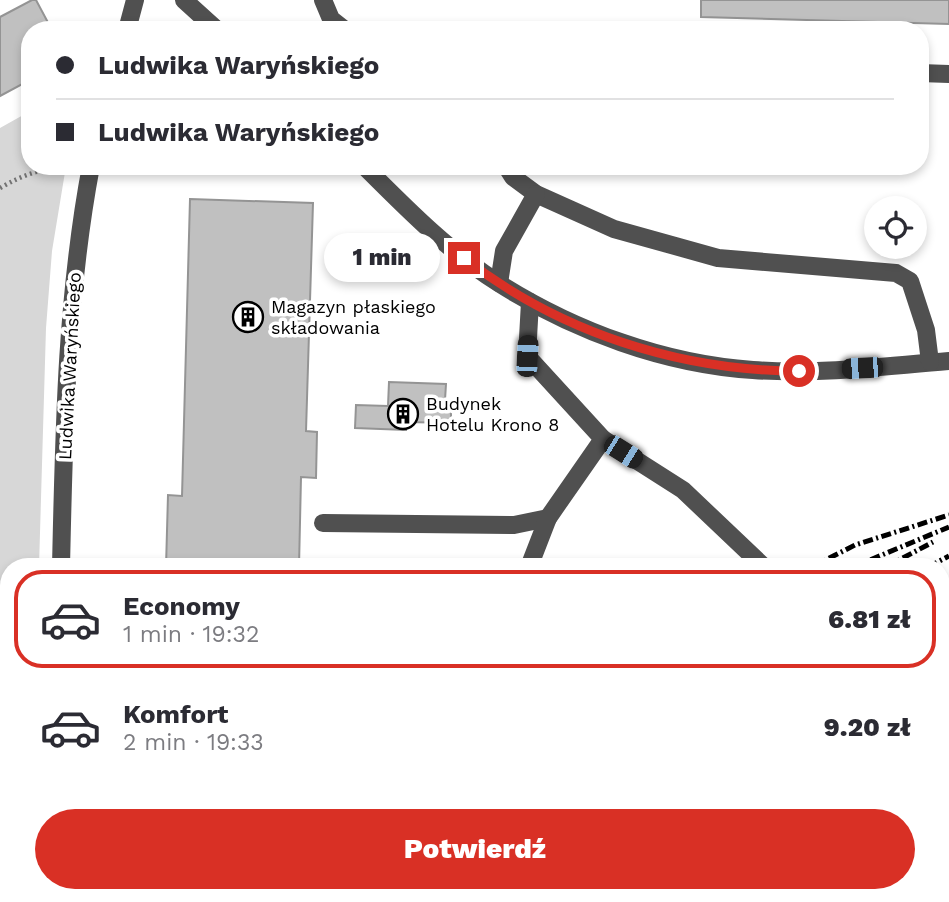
<!DOCTYPE html>
<html lang="pl">
<meta charset="utf-8">
<style>
:root{--surface:#fff;--page:#f2f2f3;--text:#2b2b33;--muted:#7c7c81;--line:#e1e1e2;--accent:#d93025}
body{margin:0;font-family:"Work Sans",sans-serif;background:var(--page);color:var(--text);height:100vh;display:flex;flex-direction:column;font-size:26px;white-space:nowrap}
*{box-sizing:border-box;margin:0}
p{font-size:23px;color:var(--muted)}
.icon{flex:none;width:38px;height:38px;fill:none;stroke:currentColor;stroke-width:2;stroke-linecap:round;stroke-linejoin:round}
.map{position:relative;flex:1;overflow:hidden}
.side{position:absolute;left:0px;top:558px;width:950px;height:345px;display:flex;flex-direction:column;background:var(--surface);border-radius:28px 28px 0 0;box-shadow:0 4px 10px #0003}
.side>*{flex:none}
.top-card{position:absolute;left:21px;top:21px;width:908px;height:154px;border-radius:28px;box-shadow:0 4px 10px #0003;display:grid;align-content:center;height:154px;padding:0 35px;background:var(--surface)}
.tools{position:absolute;left:864px;top:196px;display:grid;gap:14px}
.tools a{display:grid;place-items:center;width:63px;height:63px;border-radius:50%;background:var(--surface);box-shadow:0 4px 10px #0003;font-size:35px}
.end{position:absolute;width:32px;height:32px;margin:-16px;border:9px solid #d93025;background:#fff;box-shadow:0 0 0 4px #fff}
.from{border-radius:50%}
.bubble{position:absolute;height:49px;border-radius:24px;background:var(--surface);box-shadow:0 4px 10px #0003;font-size:23px;font-weight:800;line-height:49px;text-align:center}
.car{position:absolute;width:21px;height:42px;margin:-21px -10px;border-radius:9px;box-shadow:0 0 5px 2px #0007;background:linear-gradient(#222 24%,#8ab4d8 0 40%,#222 0 76%,#8ab4d8 0 86%,#222 0)}
.top-card b{display:flex;align-items:center;gap:24px;height:66px;font-size:26px}
.top-card b+b{border-top:2px solid var(--line)}
.top-card i{width:18px;height:18px;background:var(--text)}
ul{padding:12px 0 0;list-style:none}
li{display:flex;align-items:center;gap:21px;height:98px;margin:0 14px 10px;padding:0 21px;border:4px solid transparent;border-radius:28px}
li div{flex:1}
li b{display:block;font-size:26px}
li em{font-style:normal;font-weight:800}
li.on{border-color:var(--accent)}
li>.icon{width:63px;height:63px;stroke-width:1.5}
.action{display:flex;gap:14px;margin-top:auto;padding:14px 35px}
.action a{flex:1;height:80px;border-radius:42px;background:var(--accent);color:#fff;font-size:28px;font-weight:800;line-height:80px;text-align:center}
.map>svg:first-child{display:block}
.green{fill:#d7d7d7}
.building{fill:#c0c0c0;stroke:#949494;stroke-width:2}
.lines{fill:none;stroke-linecap:round;stroke-linejoin:round}
.path{stroke:#727272;stroke-width:4.5;stroke-dasharray:2 3.5;stroke-linecap:butt}
.minor{stroke:#505050;stroke-width:18}
.rail{stroke:#000;stroke-width:5;stroke-dasharray:10 3.5 2 3.5;stroke-linecap:butt}
.route{stroke:#d93025;stroke-width:9}
.labels{text-anchor:middle;stroke-width:7;stroke-linejoin:round;paint-order:stroke}
.poi-label{font-size:18px;fill:#000;stroke:#fff;text-anchor:start}
.street-label{font-size:18px;fill:#000;stroke:#fff}
</style>
<div class="map">
<svg width="949" height="902" viewBox="0 0 949 902">
<rect width="100%" height="100%" fill="#fff"/>
<polygon class="green" points="25,114 30,116 30,166 66,166 52,251 46,328 39,567 9,567 9,894 30,894 30,902 0,902 0,128"/>
<g class="building">
<polygon points="32,0 36,0 52,30 30,30 30,80 0,96 0,17"/>
<polygon points="701,0 949,0 949,24 701,17"/>
<polygon points="190,199 313,203 306,431 317,432 316,478 301,477 299,567 166,567 168,495 182,496"/>
<polygon points="389,382 446,384 445,400 451,400 451,423 406,422 406,430 355,428 356,405 388,406"/>
</g>
<g class="lines">
<path class="path" d="M0 188C24 174 45 167 73 167"/>
<g class="minor">
<polyline points="184,0 217,30"/>
<polyline points="323,0 331,19 345,30"/>
<polyline points="127,30 135,0"/>
<polyline points="920,73 949,74"/>
<path d="M364 166C406 208 449 252 500 284 575 331 664 364 753 370 818 375 884 366 949 361"/>
<polyline points="506,166 513,177 536,194 614,229 718,258 896,273 910,281 926,330 930,362"/>
<polyline points="499,283 504,251 536,194"/>
<polyline points="603,439 683,490 764,567"/>
<polyline points="323,523 514,525 548,518 603,439 527,356 530,302"/>
<path d="M61 567C64 433 66 298 91 166"/>
<polyline points="529,567 548,518"/>
<polyline points="942,741 949,748"/>
<polyline points="56,902 56,894"/>
<polyline points="327,902 332,894"/>
</g>
<g class="rail">
<polyline points="812,567 855,545 949,515"/>
<polyline points="853,567 949,527"/>
<polyline points="886,567 933,542"/>
<polyline points="928,567 949,556"/>
<polyline points="517,902 523,894"/>
<polyline points="565,902 571,894"/>
</g>
</g>
<g class="lines">
<path class="route" d="M464 258C559 332 679 371 799 371"/>
</g>
<defs>
<g id="building-ring" transform="scale(1.575)"><circle r="9.5" fill="#fff" stroke="#000" stroke-width="1.5"/><path d="M-4-6H4V6H1V3H-1V6H-4ZM-2.5-4.3h1.7v1.8h-1.7ZM.8-4.3h1.7v1.8H.8ZM-2.5-1h1.7V.8h-1.7ZM.8-1h1.7V.8H.8Z" fill="#000"/></g>
</defs>
<g fill-rule="evenodd">
<use href="#building-ring" x="248" y="317"/>
<use href="#building-ring" x="403" y="414"/>
</g>
<g class="labels">
<g class="poi-label">
<text x="271" y="313">Magazyn płaskiego<tspan x="271" dy="21">składowania</tspan></text>
<text x="426" y="410">Budynek<tspan x="426" dy="21">Hotelu Krono 8</tspan></text>
</g>
<g class="street-label">
<text transform="translate(70 366) rotate(-87)" y="6">Ludwika Waryńskiego</text>
</g>
</g>
</svg>
<div class="tools">
<a><svg class="icon" aria-label="locate" viewBox="0 0 24 24"><circle cx="12" cy="12" r="6"/><path d="M12 2v4M12 18v4M2 12h4M18 12h4"/></svg></a>
</div>
<i class="end from" style="left:799px;top:371px"></i>
<i class="end" style="left:464px;top:258px"></i>
<div class="bubble" style="left:324px;top:233px;width:116px">1 min</div>
<i class="car" style="left:527px;top:356px;rotate:3deg"></i>
<i class="car" style="left:862px;top:368px;rotate:267deg"></i>
<i class="car" style="left:623px;top:452px;rotate:122deg"></i>
<div class="top-card">
<b><i class="from"></i>Ludwika Waryńskiego</b>
<b><i></i>Ludwika Waryńskiego</b>
</div>
<section class="side">
<ul>
<li class="on"><svg class="icon" aria-label="car" viewBox="0 0 24 24"><path d="M5 17H2v-5l4-1 3-4h7l3 4 3 1v5h-3M9 17h6M6 11h13"/><circle cx="7" cy="17" r="2"/><circle cx="17" cy="17" r="2"/></svg><div><b>Economy</b><p>1 min · 19:32</p></div><em>6.81 zł</em></li>
<li><svg class="icon" aria-label="car" viewBox="0 0 24 24"><path d="M5 17H2v-5l4-1 3-4h7l3 4 3 1v5h-3M9 17h6M6 11h13"/><circle cx="7" cy="17" r="2"/><circle cx="17" cy="17" r="2"/></svg><div><b>Komfort</b><p>2 min · 19:33</p></div><em>9.20 zł</em></li>
</ul>
<div class="action"><a>Potwierdź</a></div>
</section>
</div>
